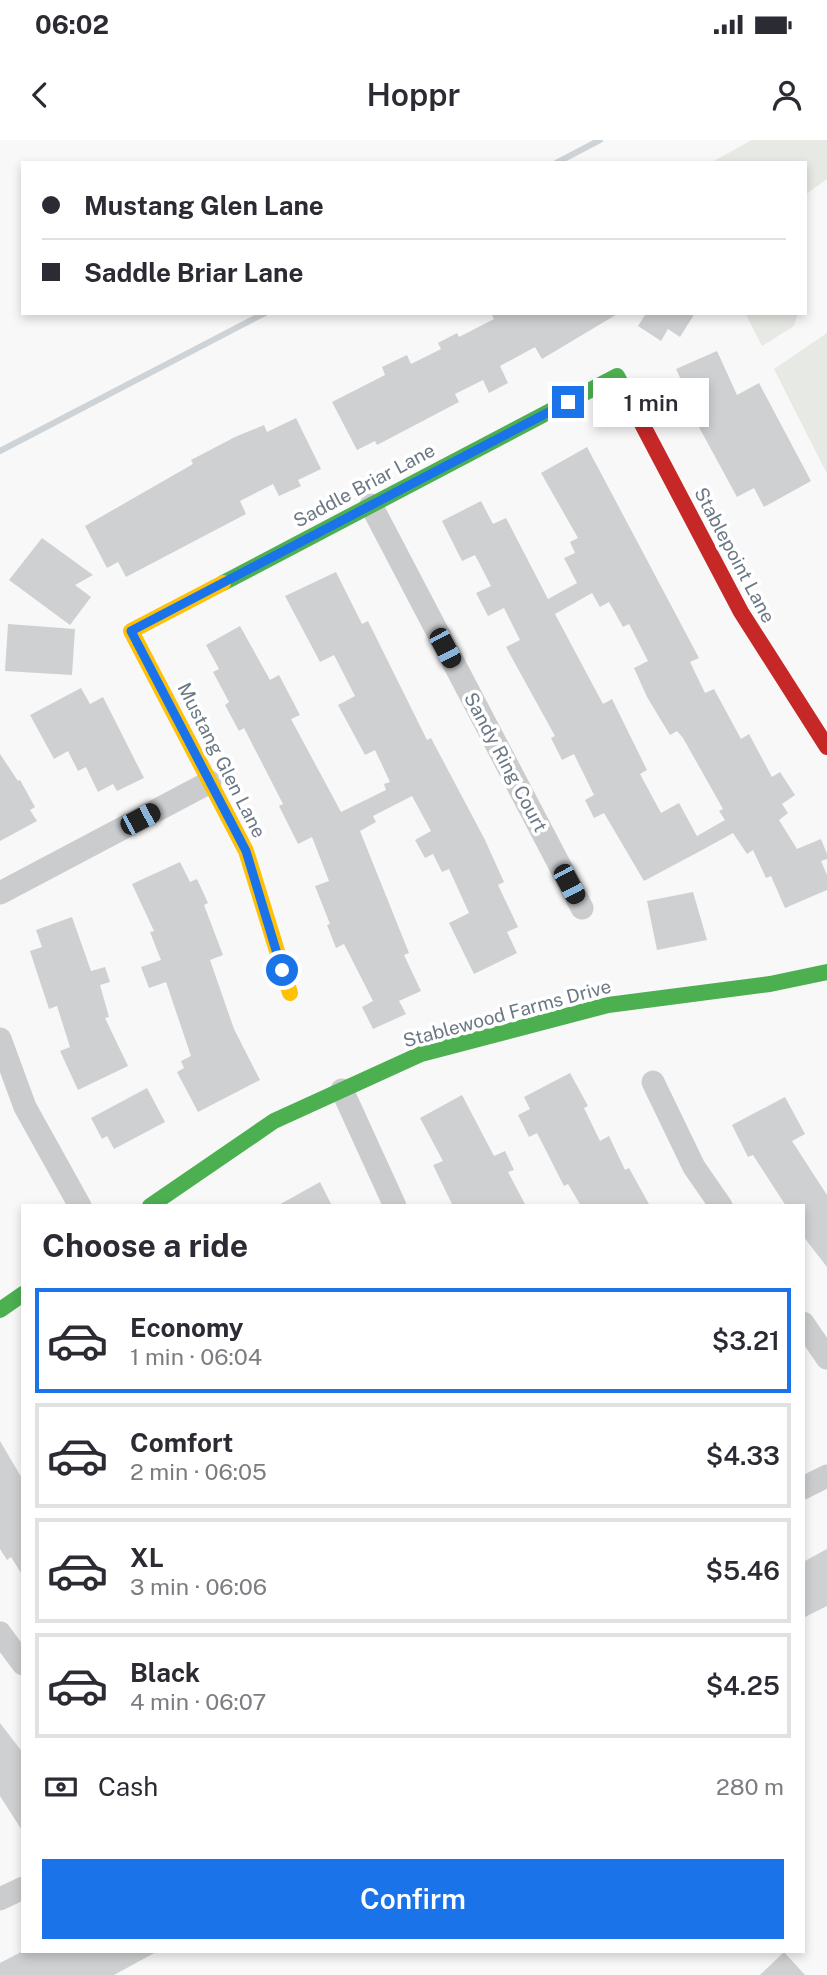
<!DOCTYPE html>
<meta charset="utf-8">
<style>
:root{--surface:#fff;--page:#f7f7f7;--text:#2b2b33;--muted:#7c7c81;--line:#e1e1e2;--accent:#1a73e8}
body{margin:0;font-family:"Public Sans",sans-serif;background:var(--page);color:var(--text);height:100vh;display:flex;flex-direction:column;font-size:26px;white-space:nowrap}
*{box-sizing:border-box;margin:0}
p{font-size:23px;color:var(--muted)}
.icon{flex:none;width:38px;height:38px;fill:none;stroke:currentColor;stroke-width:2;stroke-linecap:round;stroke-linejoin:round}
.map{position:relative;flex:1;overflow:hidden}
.details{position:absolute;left:21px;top:1064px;width:784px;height:749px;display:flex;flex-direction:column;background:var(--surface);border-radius:0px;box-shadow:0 4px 10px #0003}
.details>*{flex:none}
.guide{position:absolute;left:21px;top:21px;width:786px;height:154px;border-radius:0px;box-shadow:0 4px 10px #0003;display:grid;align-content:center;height:154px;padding:0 21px;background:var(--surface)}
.end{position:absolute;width:32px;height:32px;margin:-16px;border:9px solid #1a73e8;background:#fff;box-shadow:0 0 0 4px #fff}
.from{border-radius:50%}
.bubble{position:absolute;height:49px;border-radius:0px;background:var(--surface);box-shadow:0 4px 10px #0003;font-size:23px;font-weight:600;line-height:49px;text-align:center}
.car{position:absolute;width:21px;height:42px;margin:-21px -10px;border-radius:9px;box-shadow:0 0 5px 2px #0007;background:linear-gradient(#222 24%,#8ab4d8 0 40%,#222 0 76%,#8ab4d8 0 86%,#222 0)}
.guide b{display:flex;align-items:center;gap:24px;height:66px;font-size:26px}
.guide b+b{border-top:2px solid var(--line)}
.guide i{width:18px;height:18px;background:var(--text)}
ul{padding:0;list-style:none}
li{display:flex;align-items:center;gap:21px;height:105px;margin:0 14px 10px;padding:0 7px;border:4px solid var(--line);border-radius:0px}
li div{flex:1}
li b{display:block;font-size:26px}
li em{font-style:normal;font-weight:600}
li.current{border-color:var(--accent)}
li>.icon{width:63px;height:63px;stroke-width:1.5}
h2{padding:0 21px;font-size:32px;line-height:84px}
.pay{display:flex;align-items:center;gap:18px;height:77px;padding:0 21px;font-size:26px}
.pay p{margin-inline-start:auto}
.cta{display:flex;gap:14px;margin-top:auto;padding:14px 21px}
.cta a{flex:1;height:80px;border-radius:0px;background:var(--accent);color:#fff;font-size:28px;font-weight:600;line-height:80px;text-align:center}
.status{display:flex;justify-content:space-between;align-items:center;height:49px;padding:0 35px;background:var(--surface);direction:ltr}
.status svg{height:19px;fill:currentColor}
header{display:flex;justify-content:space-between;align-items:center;height:91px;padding:0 21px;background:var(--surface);font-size:32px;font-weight:600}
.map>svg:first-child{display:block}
.green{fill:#e7e9e5}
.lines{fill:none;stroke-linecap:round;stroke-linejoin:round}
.stream{stroke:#cdd3d6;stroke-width:6}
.building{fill:#cfd0d1}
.street{stroke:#cbccce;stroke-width:23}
.fast{stroke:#4caf50;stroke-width:16}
.slow{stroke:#ffc107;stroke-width:16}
.jam{stroke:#c62828;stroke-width:16}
.route{stroke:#1a73e8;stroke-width:9}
.labels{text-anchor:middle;stroke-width:7;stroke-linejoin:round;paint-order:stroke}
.street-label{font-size:19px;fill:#6b7885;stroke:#fff}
</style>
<div class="status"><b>06:02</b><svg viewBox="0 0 49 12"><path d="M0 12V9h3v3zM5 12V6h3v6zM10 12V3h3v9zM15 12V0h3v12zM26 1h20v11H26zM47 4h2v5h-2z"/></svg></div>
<header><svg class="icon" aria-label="back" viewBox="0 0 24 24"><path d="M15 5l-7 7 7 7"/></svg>Hoppr<svg class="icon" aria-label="person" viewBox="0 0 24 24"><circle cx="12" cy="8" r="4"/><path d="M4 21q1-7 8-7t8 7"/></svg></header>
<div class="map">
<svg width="827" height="1835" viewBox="0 0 827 1835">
<rect width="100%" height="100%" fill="#f8f8f8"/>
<g class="green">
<polygon points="752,0 827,0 827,39 805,55 805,23 710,23"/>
<polygon points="745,173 798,173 794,186 762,206"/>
<polygon points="827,193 827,334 774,229"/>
</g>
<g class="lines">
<g class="stream">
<polyline points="556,23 600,0"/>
<polyline points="0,311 265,173"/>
</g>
</g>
<g class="building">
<polygon points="491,173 619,173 542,219 535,207 500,226 508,243 489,253 483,240 455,254 459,262 377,305 375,301 357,310 332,262 385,235 382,227 407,215 411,224 441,209 438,203 457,193 459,197 494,179"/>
<polygon points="643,173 695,173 680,197 668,189 661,201 638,186 645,175"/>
<polygon points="717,211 737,255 759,243 811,341 764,367 754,348 737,357 694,278 698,276 676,229"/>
<polygon points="296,278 321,329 298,340 301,346 279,356 273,344 240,361 246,374 126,437 118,422 107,428 85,386 193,324 191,320 235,297 264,285 267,292"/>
<polygon points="587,307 699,518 690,522 705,553 714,549 741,599 749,594 772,637 780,632 795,655 782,664 788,673 779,680 797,709 821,699 827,714 827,719 821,721 827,735 827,750 785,768 771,736 766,738 753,710 747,714 733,693 704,709 697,696 725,680 719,671 723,669 683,598 677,591 670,595 647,557 634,528 648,521 629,484 623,487 609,462 600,467 592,453 555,474 603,564 612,559 647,630 640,634 661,673 679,663 704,709 644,741 604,673 594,678 585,660 594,655 574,614 562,620 551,598 555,596 506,507 520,500 504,468 488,476 476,453 491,446 475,415 462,421 442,381 481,361 493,384 506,378 548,459 577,443 564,418 575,413 570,402 578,398 541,333"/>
<polygon points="42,398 93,435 75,445 91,457 70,485 9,440"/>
<polygon points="336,432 362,484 368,481 427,600 431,598 485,700 504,742 498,745 518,787 507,792 517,813 474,834 449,783 469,773 449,729 442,732 433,714 425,718 415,700 431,691 412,656 373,676 376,682 360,691 409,813 404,815 421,851 399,861 406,874 373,889 362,867 373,861 344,804 336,808 327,785 330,784 315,746 329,741 312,697 298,704 279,666 283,664 244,588 239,591 225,565 229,562 213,532 219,529 206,505 240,486 270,540 279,535 300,575 291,579 341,672 386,650 384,644 390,642 375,610 365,615 338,565 355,556 334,515 320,522 285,456"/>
<polygon points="8,484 75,489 72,535 5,531"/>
<polygon points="81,548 90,564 103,557 144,638 117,651 113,644 98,652 86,627 78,631 68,611 54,619 30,575"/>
<polygon points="0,614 18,641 20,640 35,667 30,670 37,681 0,701"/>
<polygon points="180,722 190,742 197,739 208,763 204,765 223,815 210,820 234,889 260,940 198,972 177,932 184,928 181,921 191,916 166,842 149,848 141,827 161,820 150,792 154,791 132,744"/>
<polygon points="693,752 707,800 657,810 647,761"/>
<polygon points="72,777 91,831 105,827 110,842 100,845 109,877 105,878 128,926 78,950 60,911 70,907 57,866 49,869 30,811 42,807 36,790"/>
<polygon points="570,933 588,966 584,968 600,1001 609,996 625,1030 629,1028 650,1066 581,1066 568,1044 564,1046 537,993 529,997 518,975 530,969 524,957"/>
<polygon points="147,948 165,982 114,1009 107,996 102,999 91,978"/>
<polygon points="462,955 494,1016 505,1011 514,1030 508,1032 526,1066 453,1066 433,1025 443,1021 420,978"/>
<polygon points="785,957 805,994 792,1001 827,1055 827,1127 803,1096 803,1066 786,1066 753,1015 748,1017 732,985"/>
<polygon points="320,1042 332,1066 277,1066"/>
<polygon points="0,1301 23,1340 23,1436 11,1417 7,1420 0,1409"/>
<polygon points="827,1409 827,1466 803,1478 803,1422"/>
<polygon points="0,1583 23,1613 23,1692 0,1656"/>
<polygon points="23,1811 158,1811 114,1835 0,1835 0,1823"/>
<polygon points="784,1812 805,1835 760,1835"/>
</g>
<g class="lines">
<g class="street">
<polyline points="371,365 582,768"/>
<polyline points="0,753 210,642"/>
<polyline points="0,899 25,967 80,1066"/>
<polyline points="653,942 694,1027 721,1066"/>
<polyline points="342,950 395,1066"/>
<polyline points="803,1183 827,1218"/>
<polyline points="803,1348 827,1336"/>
<polyline points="0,1493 23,1524"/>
<polyline points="0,1759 23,1748"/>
</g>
<g class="fast">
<polyline points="223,443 617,236 641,282"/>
<polyline points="150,1066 274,981 421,914 608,865 770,844 827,832"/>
<polyline points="0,1170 23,1154"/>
</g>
<polyline class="slow" points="223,443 131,491 246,711 290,853"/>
<polyline class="jam" points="641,282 741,472 827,607"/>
</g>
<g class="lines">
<polyline class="route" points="282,830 246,711 131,491 568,262"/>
</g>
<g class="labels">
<g class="street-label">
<text transform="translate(364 345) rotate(-28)" y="7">Saddle Briar Lane</text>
<text transform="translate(735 415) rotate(62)" y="7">Stablepoint Lane</text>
<text transform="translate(222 620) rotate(63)" y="7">Mustang Glen Lane</text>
<text transform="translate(506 622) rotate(62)" y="7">Sandy Ring Court</text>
<text transform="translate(507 873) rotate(-15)" y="7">Stablewood Farms Drive</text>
</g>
</g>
</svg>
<i class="end from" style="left:282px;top:830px"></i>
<i class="end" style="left:568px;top:262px"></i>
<div class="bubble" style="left:593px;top:238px;width:116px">1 min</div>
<i class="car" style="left:445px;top:508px;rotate:152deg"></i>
<i class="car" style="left:140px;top:679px;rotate:62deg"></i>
<i class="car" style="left:569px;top:744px;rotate:152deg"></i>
<div class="guide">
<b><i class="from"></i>Mustang Glen Lane</b>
<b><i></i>Saddle Briar Lane</b>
</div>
<section class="details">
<h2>Choose a ride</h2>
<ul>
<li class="current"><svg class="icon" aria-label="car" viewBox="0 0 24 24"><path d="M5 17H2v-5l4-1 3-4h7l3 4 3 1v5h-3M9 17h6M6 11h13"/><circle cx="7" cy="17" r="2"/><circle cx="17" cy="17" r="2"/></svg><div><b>Economy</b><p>1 min · 06:04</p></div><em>$3.21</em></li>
<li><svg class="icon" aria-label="car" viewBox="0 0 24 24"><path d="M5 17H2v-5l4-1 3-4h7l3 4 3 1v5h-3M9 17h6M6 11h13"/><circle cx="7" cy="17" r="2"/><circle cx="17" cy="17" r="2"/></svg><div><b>Comfort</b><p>2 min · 06:05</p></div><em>$4.33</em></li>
<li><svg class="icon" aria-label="car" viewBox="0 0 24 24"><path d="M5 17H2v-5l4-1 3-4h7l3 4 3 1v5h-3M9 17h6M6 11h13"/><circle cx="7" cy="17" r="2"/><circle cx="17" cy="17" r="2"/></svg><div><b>XL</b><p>3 min · 06:06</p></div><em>$5.46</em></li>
<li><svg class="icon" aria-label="car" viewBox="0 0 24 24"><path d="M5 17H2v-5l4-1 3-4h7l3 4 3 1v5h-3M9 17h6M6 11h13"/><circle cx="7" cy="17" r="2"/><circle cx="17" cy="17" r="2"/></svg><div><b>Black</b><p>4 min · 06:07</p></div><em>$4.25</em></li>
</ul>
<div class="pay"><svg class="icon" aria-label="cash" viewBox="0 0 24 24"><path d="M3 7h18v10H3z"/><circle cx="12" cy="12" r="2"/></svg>Cash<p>280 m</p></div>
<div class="cta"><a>Confirm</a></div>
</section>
</div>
